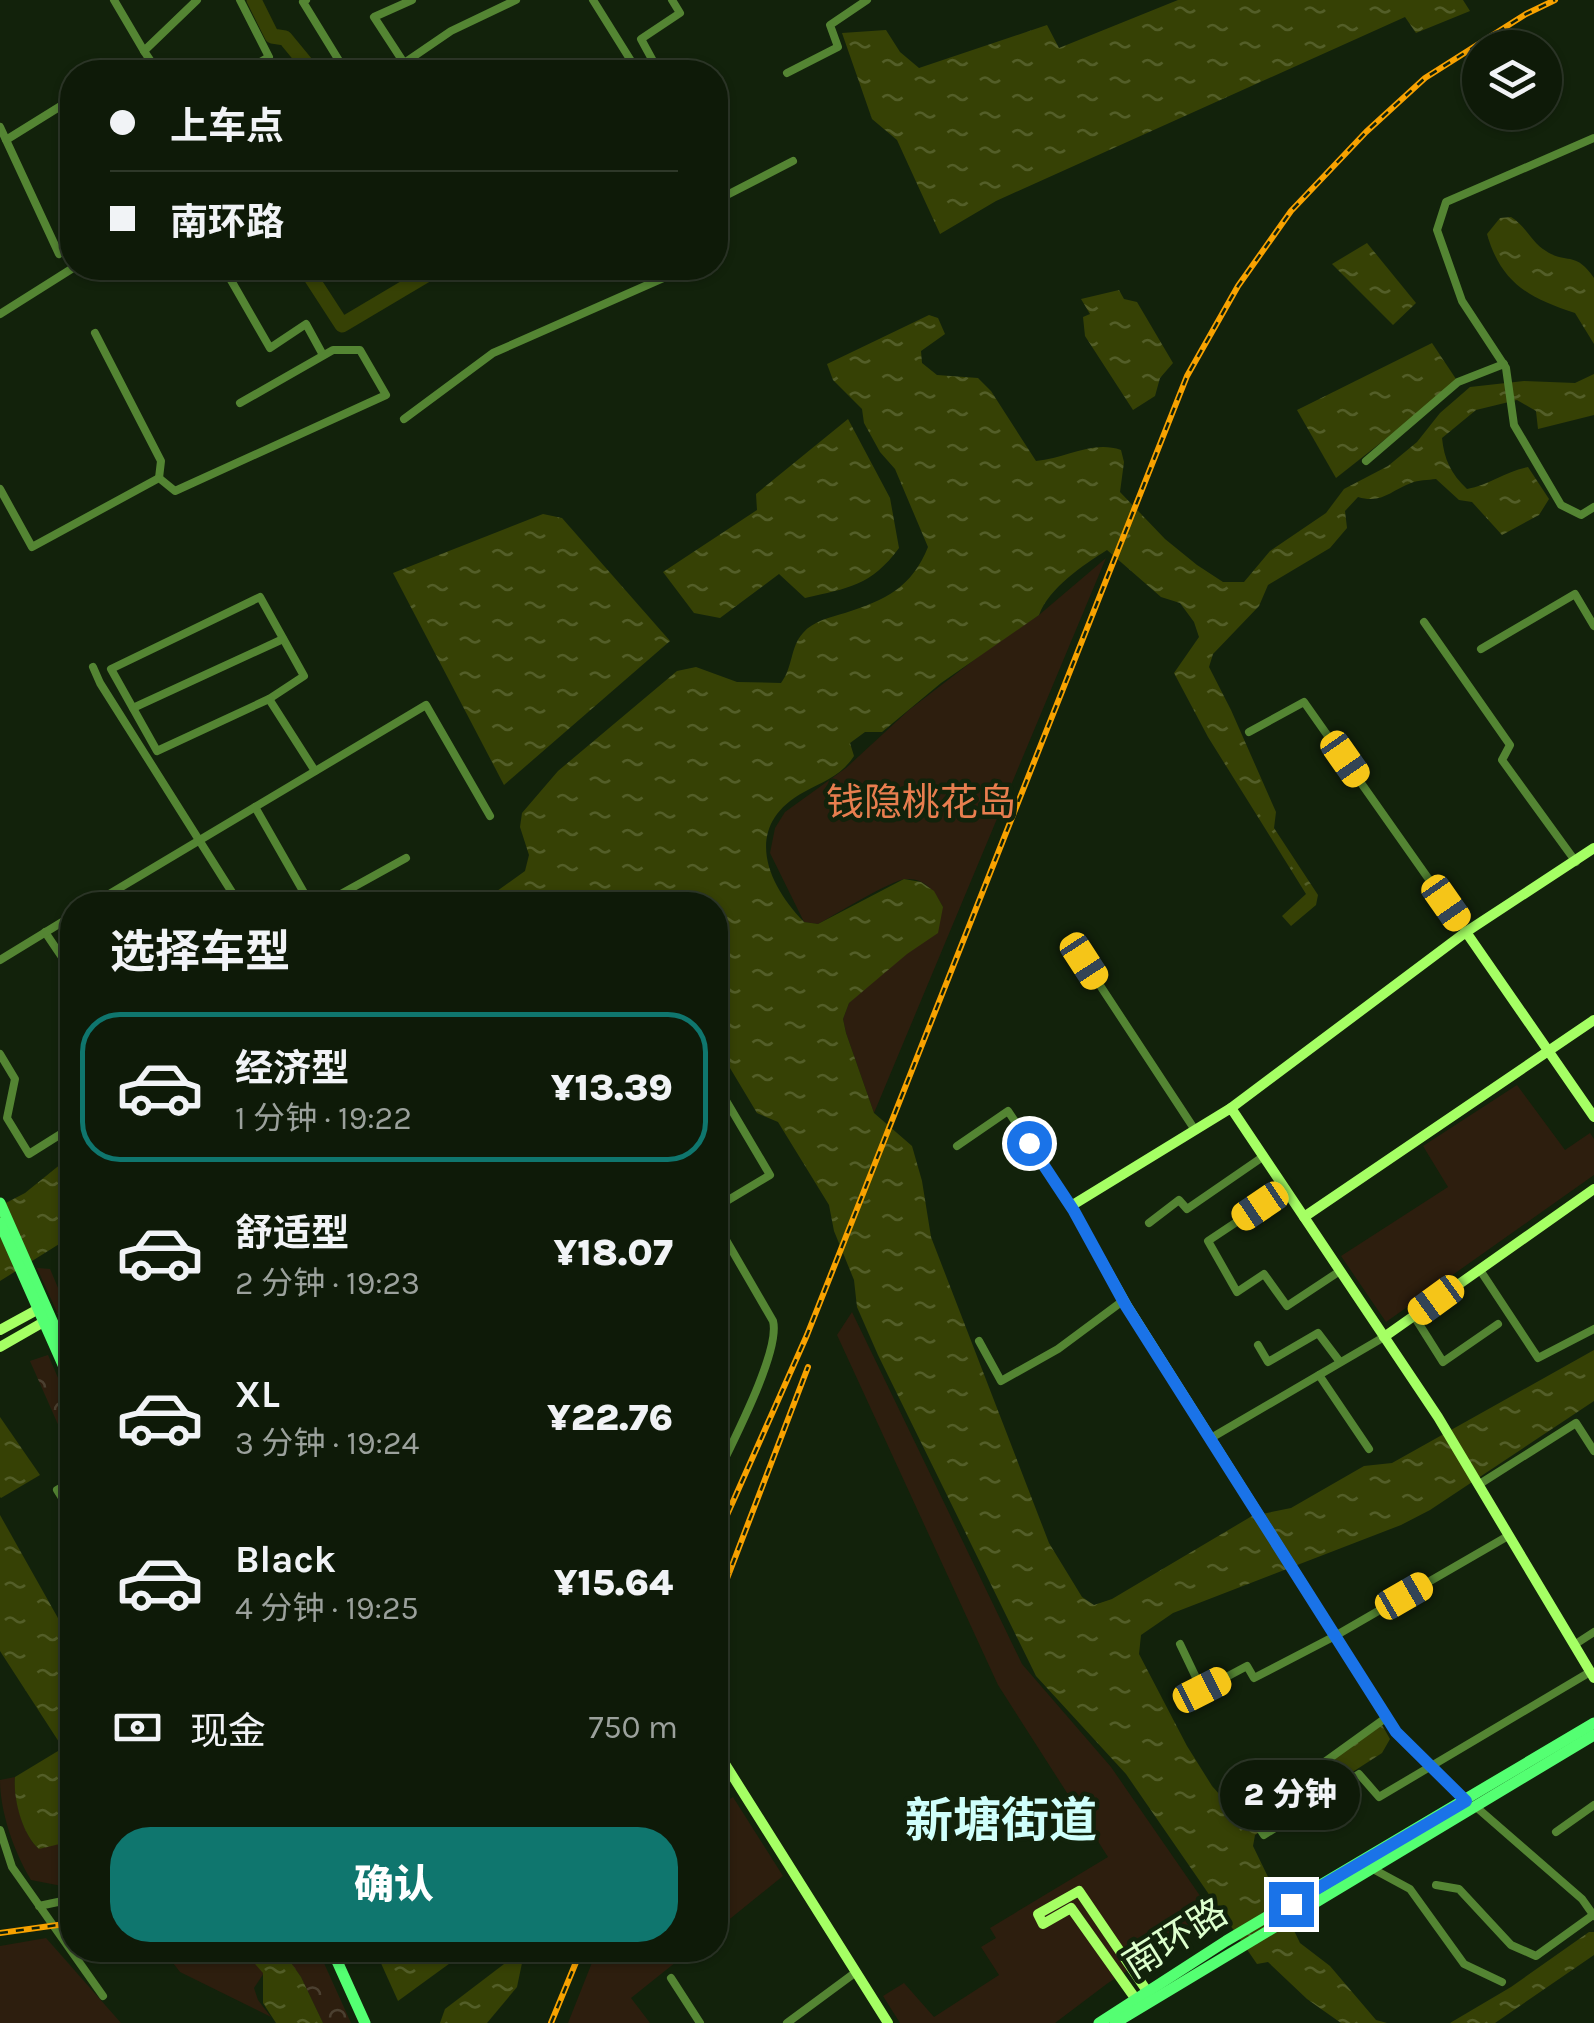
<!DOCTYPE html>
<html lang="zh">
<meta charset="utf-8">
<style>
:root{--surface:#0e1a08;--page:#172312;--text:#f1f3f6;--muted:#9ba19c;--line:#2e3829;--accent:#0f766e}
body{margin:0;font-family:Karla,"Noto Sans SC",sans-serif;background:var(--page);color:var(--text);height:100vh;display:flex;flex-direction:column;font-size:38px;white-space:nowrap}
*{box-sizing:border-box;margin:0}
p{font-size:32px;color:var(--muted)}
.icon{flex:none;width:55px;height:55px;fill:none;stroke:currentColor;stroke-width:2;stroke-linecap:round;stroke-linejoin:round}
.map{position:relative;flex:1;overflow:hidden}
.side{position:absolute;left:60px;top:892px;width:668px;height:1070px;display:flex;flex-direction:column;background:var(--surface);border-radius:40px;box-shadow:0 2px 8px #0004,0 0 0 2px var(--line)}
.side>*{flex:none}
.guide{position:absolute;left:60px;top:60px;width:668px;height:220px;border-radius:40px;box-shadow:0 2px 8px #0004,0 0 0 2px var(--line);display:grid;align-content:center;height:220px;padding:0 50px;background:var(--surface)}
.buttons{position:absolute;left:1462px;top:30px;display:grid;gap:20px}
.buttons a{display:grid;place-items:center;width:100px;height:100px;border-radius:50%;background:var(--surface);box-shadow:0 2px 8px #0004,0 0 0 2px var(--line);font-size:50px}
.end{position:absolute;width:45px;height:45px;margin:-22px;border:12px solid #1a73e8;background:#fff;box-shadow:0 0 0 5px #fff}
.from{border-radius:50%}
.bubble{position:absolute;height:70px;border-radius:35px;background:var(--surface);box-shadow:0 2px 8px #0004,0 0 0 2px var(--line);font-size:32px;font-weight:800;line-height:70px;text-align:center}
.car{position:absolute;width:30px;height:60px;margin:-30px -15px;border-radius:12px;box-shadow:0 0 8px 2px #0007;background:linear-gradient(#f5c518 24%,#345 0 40%,#f5c518 0 76%,#345 0 86%,#f5c518 0)}
.guide b{display:flex;align-items:center;gap:35px;height:95px;font-size:38px}
.guide b+b{border-top:2px solid var(--line)}
.guide i{width:25px;height:25px;background:var(--text)}
ul{padding:0;list-style:none}
li{display:flex;align-items:center;gap:30px;height:150px;margin:0 20px 15px;padding:0 30px;border:5px solid transparent;border-radius:40px}
li div{flex:1}
li b{display:block;font-size:38px}
li em{font-style:normal;font-weight:800}
li.on{border-color:var(--accent)}
li>.icon{width:90px;height:90px;stroke-width:1.5}
h2{padding:0 50px;font-size:45px;line-height:120px}
.pay{display:flex;align-items:center;gap:25px;height:110px;padding:0 50px;font-size:38px}
.pay p{margin-inline-start:auto}
.action{display:flex;gap:20px;margin-top:auto;padding:20px 50px}
.action a{flex:1;height:115px;border-radius:40px;background:var(--accent);color:#fff;font-size:40px;font-weight:800;line-height:115px;text-align:center}
.map>svg:first-child{display:block}
.green{fill:#2d1e0e}
.forest{fill:url(#forest-crowns)}
.water{fill:url(#water-ripples)}
.lines{fill:none;stroke-linecap:round;stroke-linejoin:round}
.river{stroke:#364105;stroke-width:15}
.street{stroke:#548533;stroke-width:8}
.secondary{stroke:#a5ff64;stroke-width:10}
.primary{stroke:#54ff72;stroke-width:11}
.rail-casing{stroke:#f8a200;stroke-width:6}
.rail{stroke:#12220b;stroke-width:2.5;stroke-dasharray:8;stroke-linecap:butt}
.route{stroke:#1a73e8;stroke-width:12}
.labels{text-anchor:middle;stroke-width:9;stroke-linejoin:round;paint-order:stroke}
.park-label{font-size:38px;fill:#e87e4f;stroke:#12220b}
.street-label{font-size:38px;fill:#ddffcd;stroke:#12220b}
.district-label{font-size:48px;font-weight:bold;fill:#cffffb;stroke:#12220b}
</style>
<div class="map">
<svg width="1594" height="2023" viewBox="0 0 1594 2023">
<defs>
<pattern id="forest-crowns" width="20" height="18" patternUnits="userSpaceOnUse" patternTransform="scale(2.5)"><rect width="20" height="18" fill="#2d1e0e"/><path d="M2 6a3 3 0 1 1 6 0M12 15a3 3 0 1 1 6 0" fill="none" stroke="#4b4030"/></pattern>
<pattern id="water-ripples" width="26" height="14" patternUnits="userSpaceOnUse" patternTransform="scale(2.5)"><rect width="26" height="14" fill="#364105"/><path d="M2 4q2-2 4 0t4 0M15 11q2-2 4 0t4 0" fill="none" stroke="#535e28"/></pattern>
</defs>
<rect width="100%" height="100%" fill="#12220b"/>
<g class="green">
<path d="M1106 558 874 1113 846 1033 843 1019 849 1003 943 907C935 892 925 878 906 879 891 880 835 915 818 924L804 922 770 853 775 828 785 812 846 768 909 710 996 643 1039 615Z"/>
<polygon points="1517,1085 1565,1150 1590,1133 1594,1139 1594,1175 1386,1322 1341,1256 1448,1187 1423,1146"/>
<polygon points="852,1312 1022,1664 1111,1767 1214,1916 1108,1983 1055,2023 900,2023 883,1996 904,1983 934,2017 999,1975 981,1947 996,1938 990,1928 1108,1857 998,1685 837,1335"/>
<path d="M15 1777C13 1797 23 1835 38 1848L72 1841V1888L31 1880C14 1852 0 1812 0 1780Z"/>
<polygon points="733,1797 783,1876 715,1931 715,1808"/>
<polygon points="46,1938 121,2023 0,2023 0,1946"/>
<polygon points="163,1950 247,1950 264,1973 254,1988 258,2000 271,2017 180,1972"/>
<polygon points="597,1950 691,1950 631,1998 650,2023 568,2023"/>
</g>
<g class="forest">
<polygon points="37,1268 50,1269 72,1321 72,1345"/>
<polygon points="48,1355 72,1410 72,1456 30,1361"/>
<polygon points="282,1950 318,1950 351,2023 323,2023 301,1977"/>
</g>
<g class="water">
<polygon points="1178,0 1463,0 1470,11 1416,33 1405,17 996,201 940,234 897,140 872,119 842,33 886,30 900,52 919,68 1047,25 1059,48"/>
<path d="M1511 217C1526 226 1531 242 1546 251 1567 265 1575 250 1594 278V344L1575 313C1529 298 1501 283 1487 234L1500 218Z"/>
<polygon points="1367,243 1416,303 1393,325 1332,264"/>
<polygon points="1119,290 1124,299 1137,302 1173,363 1160,378 1155,396 1133,410 1085,336 1083,317 1090,314 1081,299"/>
<path d="M929 315 938 318 945 334 921 351 922 363 937 375 978 378 991 391 1036 461C1066 459 1091 440 1121 450L1124 462 1120 492 1165 539 1197 565 1223 582H1244L1270 551 1326 513 1344 489 1388 466 1417 442 1440 413 1470 387 1524 381 1575 383 1594 374V415L1538 429 1536 411 1517 400 1476 410 1442 438C1444 459 1451 474 1467 489 1489 485 1506 471 1528 467L1549 499 1539 515 1502 535 1472 502 1459 500 1436 479C1428 480 1418 480 1411 483 1390 491 1382 504 1358 497L1345 511 1347 528 1330 548 1268 585 1259 606 1213 654 1209 667 1231 710 1276 812 1274 828 1318 895 1316 905 1291 926 1282 916 1306 894 1208 737 1174 673 1199 637 1194 622 1180 603 1161 597 1107 550C1083 565 1049 588 1039 615L941 683 882 732H865L850 743 854 756C841 776 824 781 804 792 743 825 765 882 804 922L818 924 904 879 921 882 934 891 943 907 938 933 907 954 849 1003 843 1019 846 1033 874 1113 912 1146 922 1181 931 1237 1049 1543 1082 1597 1094 1605 1112 1599 1252 1516 1291 1508 1364 1466 1392 1463 1594 1350V1401L1430 1510 1401 1525 1173 1613 1141 1635 1139 1654 1187 1746 1212 1786 1243 1821 1382 1725 1390 1739 1382 1753 1255 1835 1253 1846 1300 1943 1330 1966 1376 2020 1387 2023H1341L1307 1999 1268 1962 1257 1964 1126 1774 1036 1676 878 1355 857 1307 854 1280 834 1231 829 1205 778 1122 757 1113 715 1043V905H470L490 896 525 871 529 855 520 827 522 813 558 771 677 671 696 667 737 682 781 683C793 668 790 647 803 633 813 621 831 617 845 613 886 600 912 587 928 547L895 469 880 452 864 423 862 409 833 380 827 364Z"/>
<polygon points="1432,343 1458,382 1336,478 1297,410"/>
<path d="M848 419 890 498 899 548C871 586 848 588 805 598L779 574 720 618 694 613 663 572 757 510 756 494Z"/>
<polygon points="543,514 562,518 670,641 504,785 393,573"/>
<polygon points="72,1155 72,1236 0,1281 0,1206 25,1193"/>
<polygon points="0,1417 40,1475 1,1498 0,1497"/>
<path d="M0 1515 72 1643V1841L39 1849C22 1834 13 1798 15 1777L58 1751 59 1742 0 1651Z"/>
<polygon points="1589,1932 1594,1932 1594,1955 1495,2023 1450,2023 1511,1987"/>
<polygon points="243,1950 282,1950 301,1977 323,2023 276,2023 263,2003 263,1973"/>
<polygon points="403,1950 468,1950 398,2001 380,1961"/>
<polygon points="516,1955 522,1963 517,1987 487,2023 440,2023 445,2009"/>
</g>
<g class="lines">
<g class="river">
<polyline points="254,0 272,36 285,38 313,72"/>
<polyline points="305,268 342,325 438,268"/>
</g>
<g class="street">
<polyline points="114,0 144,51"/>
<polyline points="240,0 269,57 243,72"/>
<polyline points="306,0 303,2 346,72"/>
<polyline points="593,0 638,72"/>
<polyline points="404,63 374,17 412,0"/>
<polyline points="116,72 119,71"/>
<polyline points="158,72 144,51 197,0"/>
<polyline points="391,72 451,31 516,0"/>
<polyline points="659,72 641,39 680,13 672,0"/>
<polyline points="787,73 838,47 830,25 867,0"/>
<polyline points="0,127 59,254"/>
<polyline points="1594,138 1446,202 1437,230 1462,301 1506,368 1514,425 1561,505 1581,515 1594,507"/>
<polyline points="6,140 72,99"/>
<polyline points="715,173 727,195 793,161"/>
<polyline points="224,268 270,348 306,324 323,355"/>
<polyline points="0,314 73,268"/>
<polyline points="95,333 161,461 159,478"/>
<polyline points="404,419 493,353 686,268"/>
<polyline points="1366,461 1458,382 1504,364"/>
<polyline points="0,489 32,547 159,478 175,491 386,395 360,350 333,350 240,403"/>
<polygon points="260,597 304,676 269,699 157,751 111,669"/>
<polyline points="1424,622 1510,745 1502,760 1576,862"/>
<polyline points="1481,649 1575,594 1594,626"/>
<polyline points="93,667 100,683 240,905"/>
<polyline points="269,699 315,771"/>
<polyline points="133,708 283,639"/>
<polyline points="1249,732 1304,702 1466,932"/>
<polyline points="255,807 311,905"/>
<polyline points="91,905 426,705 490,816"/>
<polyline points="321,905 406,858"/>
<polyline points="45,932 72,972"/>
<polyline points="0,960 72,916"/>
<polyline points="1084,961 1195,1130"/>
<polyline points="0,1054 15,1079 7,1118 29,1154 72,1127"/>
<polyline points="715,1082 770,1175 715,1208"/>
<polyline points="957,1146 1008,1111 1071,1206"/>
<polyline points="1286,1189 1208,1241 1237,1292 1264,1274 1287,1306 1340,1271"/>
<path d="M715 1221 773 1321C781 1351 730 1447 715 1479"/>
<polyline points="1149,1223 1179,1200 1187,1209 1264,1156"/>
<polyline points="1480,1270 1538,1358 1594,1329"/>
<polyline points="1414,1316 1443,1362 1498,1324"/>
<polyline points="979,1341 1001,1381 1058,1349 1124,1300"/>
<polyline points="1258,1345 1268,1362 1318,1333 1340,1362"/>
<polyline points="1319,1375 1369,1449"/>
<polyline points="1211,1438 1384,1337"/>
<polyline points="72,1481 57,1490 72,1514"/>
<polyline points="1478,1485 1576,1423 1594,1451"/>
<polyline points="1180,1644 1202,1690 1247,1666 1254,1678 1335,1636 1508,1536"/>
<polyline points="1574,1645 1594,1632"/>
<polyline points="1387,1717 1251,1815 1264,1835 1359,1774 1379,1797 1590,1672"/>
<polyline points="1475,1806 1582,1899 1594,1916"/>
<polyline points="0,1830 12,1867 103,1996"/>
<polyline points="1556,1832 1594,1805"/>
<polyline points="1373,1869 1410,1889 1464,1964 1502,1982"/>
<polyline points="1436,1885 1459,1889 1511,1945 1536,1956 1593,1915"/>
<polyline points="39,1906 72,1899"/>
<polyline points="671,1978 700,2023"/>
<polyline points="787,2023 856,1972"/>
</g>
<g class="secondary">
<polyline points="1466,932 1594,848"/>
<polyline points="1231,1108 1466,932 1594,1117"/>
<polyline points="1304,1217 1594,1020"/>
<polyline points="0,1330 44,1306"/>
<polyline points="1384,1337 1594,1189"/>
<polyline points="0,1347 47,1320"/>
<polyline points="715,1748 888,2023"/>
<polyline points="1466,1801 1396,1732 1127,1306 1071,1206 1231,1108 1438,1417 1594,1678"/>
<polyline points="1135,1998 1071,1908 1043,1924 1038,1914 1079,1891 1147,1991"/>
</g>
<g class="primary">
<polyline points="0,1203 72,1366"/>
<polyline points="0,1223 72,1385"/>
<polyline points="332,1950 365,2023"/>
<polyline points="1099,2023 1226,1941 1594,1723"/>
<polyline points="1115,2023 1594,1735"/>
</g>
<g class="rail-casing">
<g id="rail">
<polyline points="715,1542 807,1335 1187,376 1238,286 1291,211 1366,132 1425,78 1526,14 1555,0"/>
<polyline points="715,1610 808,1367"/>
<polyline points="0,1933 72,1923"/>
<polyline points="551,2023 581,1950"/>
</g>
</g>
<use href="#rail" class="rail"/>
</g>
<g class="lines">
<polyline class="route" points="1029,1143 1074,1211 1126,1306 1396,1732 1466,1801 1291,1904"/>
</g>
<g class="labels">
<g class="park-label">
<text x="921" y="815">钱隐桃花岛</text>
</g>
<g class="street-label">
<text transform="translate(1175 1938) rotate(-32)" y="13">南环路</text>
</g>
<g class="district-label">
<text x="1001" y="1837">新塘街道</text>
</g>
</g>
</svg>
<div class="buttons">
<a><svg class="icon" aria-label="layers" viewBox="0 0 24 24"><path d="M12 4l9 5-9 5-9-5zM3 14l9 5 9-5"/></svg></a>
</div>
<i class="end from" style="left:1029px;top:1143px"></i>
<i class="end" style="left:1291px;top:1904px"></i>
<div class="bubble" style="left:1220px;top:1760px;width:140px">2 分钟</div>
<i class="car" style="left:1345px;top:759px;rotate:145deg"></i>
<i class="car" style="left:1446px;top:903px;rotate:145deg"></i>
<i class="car" style="left:1084px;top:961px;rotate:147deg"></i>
<i class="car" style="left:1260px;top:1206px;rotate:236deg"></i>
<i class="car" style="left:1436px;top:1300px;rotate:234deg"></i>
<i class="car" style="left:1404px;top:1596px;rotate:60deg"></i>
<i class="car" style="left:1202px;top:1690px;rotate:63deg"></i>
<div class="guide">
<b><i class="from"></i>上车点</b>
<b><i></i>南环路</b>
</div>
<section class="side">
<h2>选择车型</h2>
<ul>
<li class="on"><svg class="icon" aria-label="car" viewBox="0 0 24 24"><path d="M5 17H2v-5l4-1 3-4h7l3 4 3 1v5h-3M9 17h6M6 11h13"/><circle cx="7" cy="17" r="2"/><circle cx="17" cy="17" r="2"/></svg><div><b>经济型</b><p>1 分钟 · 19:22</p></div><em>¥13.39</em></li>
<li><svg class="icon" aria-label="car" viewBox="0 0 24 24"><path d="M5 17H2v-5l4-1 3-4h7l3 4 3 1v5h-3M9 17h6M6 11h13"/><circle cx="7" cy="17" r="2"/><circle cx="17" cy="17" r="2"/></svg><div><b>舒适型</b><p>2 分钟 · 19:23</p></div><em>¥18.07</em></li>
<li><svg class="icon" aria-label="car" viewBox="0 0 24 24"><path d="M5 17H2v-5l4-1 3-4h7l3 4 3 1v5h-3M9 17h6M6 11h13"/><circle cx="7" cy="17" r="2"/><circle cx="17" cy="17" r="2"/></svg><div><b>XL</b><p>3 分钟 · 19:24</p></div><em>¥22.76</em></li>
<li><svg class="icon" aria-label="car" viewBox="0 0 24 24"><path d="M5 17H2v-5l4-1 3-4h7l3 4 3 1v5h-3M9 17h6M6 11h13"/><circle cx="7" cy="17" r="2"/><circle cx="17" cy="17" r="2"/></svg><div><b>Black</b><p>4 分钟 · 19:25</p></div><em>¥15.64</em></li>
</ul>
<div class="pay"><svg class="icon" aria-label="cash" viewBox="0 0 24 24"><path d="M3 7h18v10H3z"/><circle cx="12" cy="12" r="2"/></svg>现金<p>750 m</p></div>
<div class="action"><a>确认</a></div>
</section>
</div>
